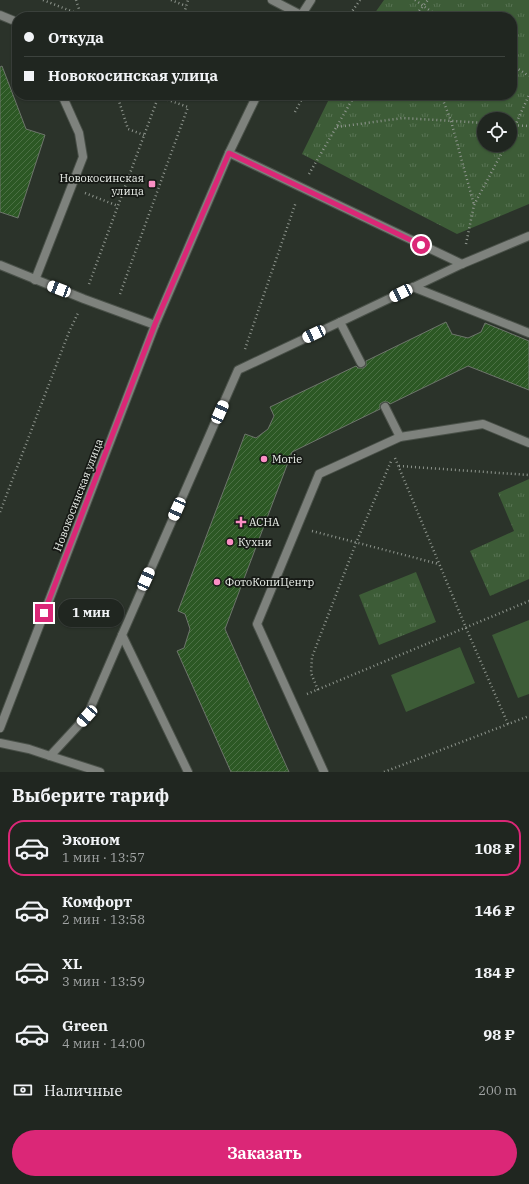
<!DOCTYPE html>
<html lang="ru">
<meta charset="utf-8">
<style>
:root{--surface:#202620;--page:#2d322d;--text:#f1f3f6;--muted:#a2a5a5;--line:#3d433e;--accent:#db2777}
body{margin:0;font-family:"IBM Plex Serif",serif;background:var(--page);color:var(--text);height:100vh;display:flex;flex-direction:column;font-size:15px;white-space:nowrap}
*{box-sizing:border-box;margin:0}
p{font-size:13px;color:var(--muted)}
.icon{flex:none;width:22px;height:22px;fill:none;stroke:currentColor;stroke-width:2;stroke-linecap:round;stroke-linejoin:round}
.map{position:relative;height:772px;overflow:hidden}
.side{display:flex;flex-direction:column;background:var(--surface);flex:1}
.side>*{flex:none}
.hud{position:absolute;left:12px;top:12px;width:505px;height:88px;border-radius:16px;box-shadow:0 1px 3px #0004,0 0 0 1px var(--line);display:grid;align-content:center;height:88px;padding:0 12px;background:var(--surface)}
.fabs{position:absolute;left:477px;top:112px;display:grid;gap:8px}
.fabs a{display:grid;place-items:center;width:40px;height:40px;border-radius:50%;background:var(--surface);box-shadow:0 1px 3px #0004,0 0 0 1px var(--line);font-size:20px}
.end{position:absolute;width:18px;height:18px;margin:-9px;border:5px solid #db2777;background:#fff;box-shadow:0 0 0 2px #fff}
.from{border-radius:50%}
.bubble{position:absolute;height:28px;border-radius:14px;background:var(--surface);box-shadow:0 1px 3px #0004,0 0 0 1px var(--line);font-size:13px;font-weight:700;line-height:28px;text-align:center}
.car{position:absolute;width:12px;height:24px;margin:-12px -6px;border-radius:5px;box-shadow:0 0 3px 1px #0007;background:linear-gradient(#fff 24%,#345 0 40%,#fff 0 76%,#345 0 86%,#fff 0)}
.hud b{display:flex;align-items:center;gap:14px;height:38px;font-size:15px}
.hud b+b{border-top:1px solid var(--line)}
.hud i{width:10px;height:10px;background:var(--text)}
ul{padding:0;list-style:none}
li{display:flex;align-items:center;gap:12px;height:56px;margin:0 8px 6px;padding:0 4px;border:2px solid transparent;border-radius:16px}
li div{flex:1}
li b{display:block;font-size:15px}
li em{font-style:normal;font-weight:700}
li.current{border-color:var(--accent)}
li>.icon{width:36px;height:36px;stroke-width:1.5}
h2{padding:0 12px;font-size:18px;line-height:48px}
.pay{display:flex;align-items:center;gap:10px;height:44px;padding:0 12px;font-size:15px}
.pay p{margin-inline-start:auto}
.primary-button{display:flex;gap:8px;margin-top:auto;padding:8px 12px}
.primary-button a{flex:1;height:46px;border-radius:24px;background:var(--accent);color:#fff;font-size:16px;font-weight:700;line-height:46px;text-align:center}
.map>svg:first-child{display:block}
.grass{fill:url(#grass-tufts);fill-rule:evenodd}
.pitch{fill:#3d5c37}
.building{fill:url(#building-hatch);stroke:#6d756b}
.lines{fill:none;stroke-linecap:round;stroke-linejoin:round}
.service-casing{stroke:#4a5149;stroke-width:10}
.minor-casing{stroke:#4a5149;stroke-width:10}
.tertiary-casing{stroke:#4a5149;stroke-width:10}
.path{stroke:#8e958d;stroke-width:2.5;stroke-dasharray:1 3;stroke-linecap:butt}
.service{stroke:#7e827d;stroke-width:8}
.minor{stroke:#7e827d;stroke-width:8}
.tertiary{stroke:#7e827d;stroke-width:8}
.route{stroke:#db2777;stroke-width:5}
.poi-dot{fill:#fb8fc4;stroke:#161915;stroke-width:1.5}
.labels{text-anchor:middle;stroke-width:3.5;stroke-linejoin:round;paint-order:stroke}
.poi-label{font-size:11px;fill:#ecf1eb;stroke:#161915;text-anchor:start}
.street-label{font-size:11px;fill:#ecf1eb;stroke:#161915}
</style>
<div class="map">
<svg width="529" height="772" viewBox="0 0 529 772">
<defs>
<pattern id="grass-tufts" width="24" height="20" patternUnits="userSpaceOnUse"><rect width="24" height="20" fill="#3d5c37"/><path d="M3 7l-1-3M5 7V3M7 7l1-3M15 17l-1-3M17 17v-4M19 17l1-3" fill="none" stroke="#597454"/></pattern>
<pattern id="building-hatch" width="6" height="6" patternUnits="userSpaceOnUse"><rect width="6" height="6" fill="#2c5824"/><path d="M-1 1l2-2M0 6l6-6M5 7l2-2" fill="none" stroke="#4b7044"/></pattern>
</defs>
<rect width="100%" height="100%" fill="#2b332a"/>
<g class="grass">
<path d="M384 0H529V204L457 234 302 154 331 95H512V17H372ZM484 119H510V145H484Z"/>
<polygon points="529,479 529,579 490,596 470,551 514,531 498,493"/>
<polygon points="416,572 436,622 379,645 359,595"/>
</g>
<g class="pitch">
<polygon points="529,620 529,694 518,698 492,635"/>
<polygon points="460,647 475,683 406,712 391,675"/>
</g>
<g class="building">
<polygon points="2,66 26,129 45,135 18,218 0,212 0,67"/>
<polygon points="446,322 452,334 468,338 481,332 485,323 529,341 529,390 468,366 390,404 388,402 383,402 380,404 380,409 292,452 225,629 289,772 231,772 177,651 184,648 190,629 185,614 178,611 245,434 256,438 268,429 274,416 270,407 356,366 358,368 363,368 366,366 366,361"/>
</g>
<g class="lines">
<g class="service-casing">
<g id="service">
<polyline points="0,15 17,22"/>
<polyline points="229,153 462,264"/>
<polyline points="0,265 84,299 155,325"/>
<polyline points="35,280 83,157 79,133 62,95"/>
<polyline points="413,287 529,333"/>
<polyline points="361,363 340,322 462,264 529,236"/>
<polyline points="400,437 483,424 529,443"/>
<polyline points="0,743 29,749 50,756"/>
<polyline points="100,772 50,756 87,716 122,635"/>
<polyline points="188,772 122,635 238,370 340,322"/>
<polyline points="324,772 257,624 319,474 400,437 385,407"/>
</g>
</g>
<g class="minor-casing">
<polyline id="minor" points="272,0 301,15"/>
</g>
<g class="tertiary-casing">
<g id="tertiary">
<polyline points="300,17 311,0"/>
<polyline points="0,728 155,325 229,153 257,95"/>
</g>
</g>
<g class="path">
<polyline points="43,0 81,15"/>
<polyline points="76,0 81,15 80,17"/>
<polyline points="171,0 186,6"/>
<polyline points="415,0 439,17"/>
<polyline points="183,17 188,0"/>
<polyline points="348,17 360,0"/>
<polyline points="414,17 428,0"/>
<polyline points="512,65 529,76"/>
<polyline points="117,95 128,129 144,135"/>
<polyline points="441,95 451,121 474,205"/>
<polyline points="295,112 304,95"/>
<polyline points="510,125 529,126"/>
<polyline points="337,127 403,118 484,123"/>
<polyline points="510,137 529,95"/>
<polyline points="309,174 355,95"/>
<polyline points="85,193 118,206"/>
<polyline points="466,244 474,205 506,145"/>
<polyline points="89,284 159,95"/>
<polyline points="120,294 188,107 154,95"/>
<polyline points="245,349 296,202"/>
<polyline points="395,458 466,628 508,724"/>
<polyline points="399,466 529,475"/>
<polyline points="0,512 69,332 78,313"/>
<polyline points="312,531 439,564"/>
<polyline points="318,690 311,673 312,657 356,543 392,459"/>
<polyline points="307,694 529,601"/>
<polyline points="384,772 529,716"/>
</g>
<use href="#service" class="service"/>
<use href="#minor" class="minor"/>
<use href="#tertiary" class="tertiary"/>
</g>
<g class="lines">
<polyline class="route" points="44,613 155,324 229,153 421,245"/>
</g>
<g class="poi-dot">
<rect x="148" y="180" width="8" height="8" rx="2"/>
<circle cx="264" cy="459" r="4"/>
<path d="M239 516h4v4h4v4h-4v4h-4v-4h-4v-4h4z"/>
<circle cx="230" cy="542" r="4"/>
<circle cx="217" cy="582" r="4"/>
</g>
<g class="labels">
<g class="poi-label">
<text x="144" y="182" text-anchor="end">Новокосинская<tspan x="144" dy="13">улица</tspan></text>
<text x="272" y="463">Morie</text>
<text x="249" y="526">АСНА</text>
<text x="238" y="546">Кухни</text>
<text x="225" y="586">ФотоКопиЦентр</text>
</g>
<g class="street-label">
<text transform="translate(78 495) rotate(-69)" y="4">Новокосинская улица</text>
</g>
</g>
</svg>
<div class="fabs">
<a><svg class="icon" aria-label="locate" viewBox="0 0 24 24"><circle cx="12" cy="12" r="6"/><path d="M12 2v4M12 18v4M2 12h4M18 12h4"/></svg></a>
</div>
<i class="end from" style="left:421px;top:245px"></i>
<i class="end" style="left:44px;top:613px"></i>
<div class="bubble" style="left:58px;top:599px;width:66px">1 мин</div>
<i class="car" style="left:59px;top:289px;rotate:291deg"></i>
<i class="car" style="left:401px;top:293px;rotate:244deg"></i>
<i class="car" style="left:314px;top:334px;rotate:245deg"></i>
<i class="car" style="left:220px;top:412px;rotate:24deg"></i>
<i class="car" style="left:177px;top:509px;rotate:204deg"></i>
<i class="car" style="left:146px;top:579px;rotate:24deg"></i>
<i class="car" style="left:87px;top:716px;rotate:222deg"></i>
<div class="hud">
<b><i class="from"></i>Откуда</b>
<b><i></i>Новокосинская улица</b>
</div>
</div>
<section class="side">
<h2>Выберите тариф</h2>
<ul>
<li class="current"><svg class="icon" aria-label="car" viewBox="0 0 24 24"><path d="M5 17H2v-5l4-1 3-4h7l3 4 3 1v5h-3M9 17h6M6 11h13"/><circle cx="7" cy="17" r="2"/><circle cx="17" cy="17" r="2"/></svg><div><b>Эконом</b><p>1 мин · 13:57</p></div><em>108 ₽</em></li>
<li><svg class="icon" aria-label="car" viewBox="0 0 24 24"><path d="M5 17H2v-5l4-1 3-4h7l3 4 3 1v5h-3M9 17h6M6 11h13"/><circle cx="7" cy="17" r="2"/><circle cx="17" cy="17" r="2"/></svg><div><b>Комфорт</b><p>2 мин · 13:58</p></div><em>146 ₽</em></li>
<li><svg class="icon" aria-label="car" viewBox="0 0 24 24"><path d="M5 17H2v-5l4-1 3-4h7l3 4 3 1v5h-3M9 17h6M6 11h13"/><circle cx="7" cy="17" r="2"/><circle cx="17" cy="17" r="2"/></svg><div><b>XL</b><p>3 мин · 13:59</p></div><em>184 ₽</em></li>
<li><svg class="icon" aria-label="car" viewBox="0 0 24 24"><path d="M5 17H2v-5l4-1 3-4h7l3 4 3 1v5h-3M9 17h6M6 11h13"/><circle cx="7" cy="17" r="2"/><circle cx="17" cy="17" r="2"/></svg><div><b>Green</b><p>4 мин · 14:00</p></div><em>98 ₽</em></li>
</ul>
<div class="pay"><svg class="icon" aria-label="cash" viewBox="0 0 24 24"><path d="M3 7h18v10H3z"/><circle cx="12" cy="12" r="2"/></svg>Наличные<p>200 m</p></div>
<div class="primary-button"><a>Заказать</a></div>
</section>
